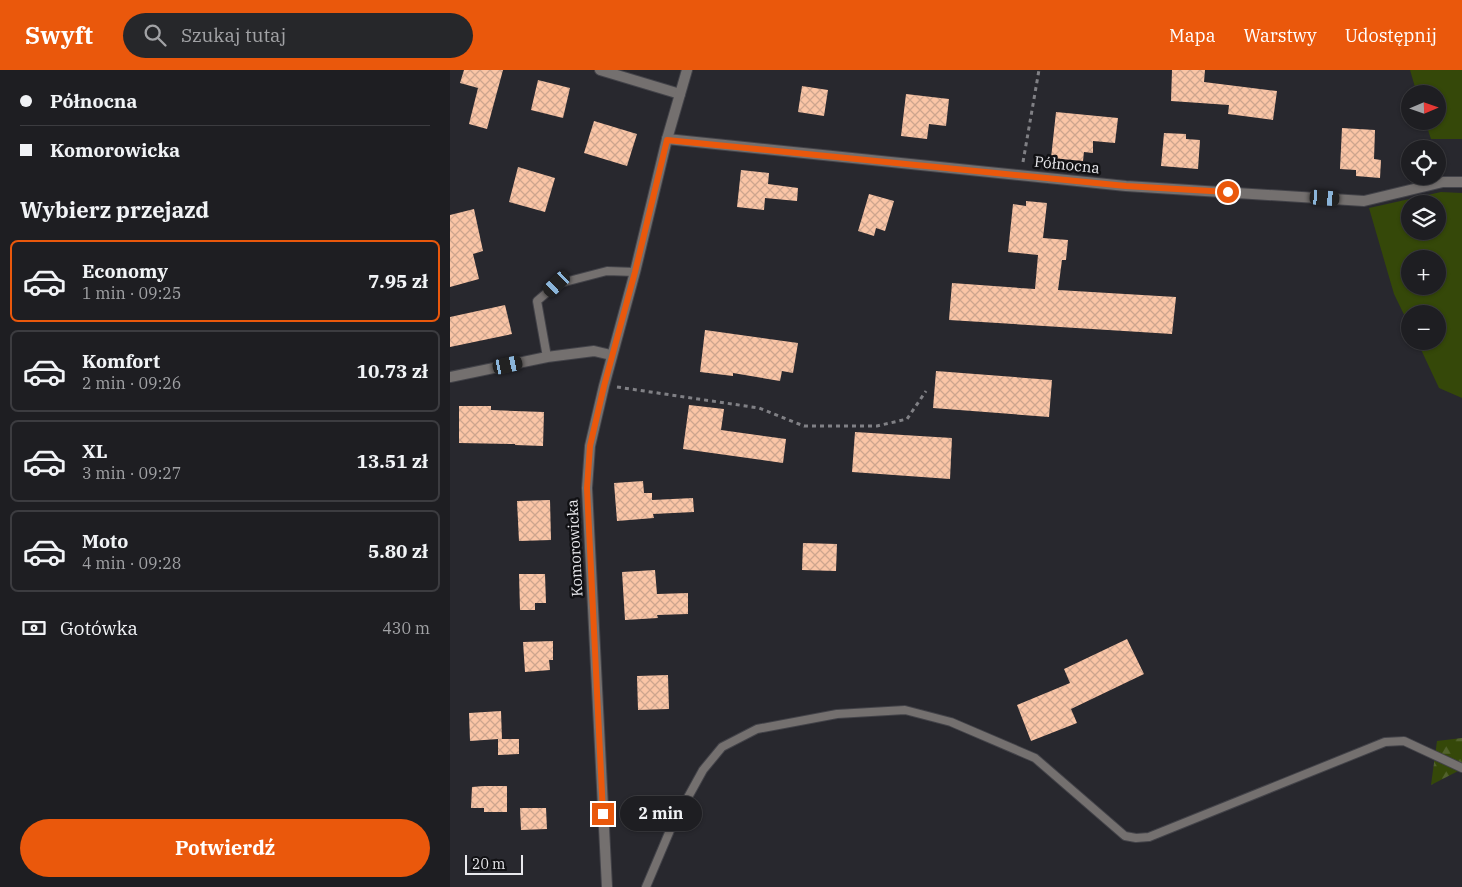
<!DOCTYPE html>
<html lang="pl">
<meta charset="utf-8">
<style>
:root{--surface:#1e1e22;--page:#26272a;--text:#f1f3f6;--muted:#a1a2a5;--line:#3c3c40;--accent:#ea580c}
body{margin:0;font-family:"IBM Plex Serif",serif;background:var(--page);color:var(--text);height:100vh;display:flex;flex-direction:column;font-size:19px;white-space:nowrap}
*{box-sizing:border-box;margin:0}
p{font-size:16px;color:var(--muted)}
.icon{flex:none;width:28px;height:28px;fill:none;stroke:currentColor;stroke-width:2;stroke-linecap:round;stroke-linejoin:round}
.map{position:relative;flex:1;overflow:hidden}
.sheet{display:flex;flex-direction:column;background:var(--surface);width:450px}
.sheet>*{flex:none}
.top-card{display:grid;align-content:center;height:110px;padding:0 20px;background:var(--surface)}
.needle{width:32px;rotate:88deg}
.buttons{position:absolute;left:951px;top:15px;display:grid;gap:10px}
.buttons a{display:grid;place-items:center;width:45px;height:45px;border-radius:50%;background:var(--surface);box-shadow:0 1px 4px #0004,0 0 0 1px var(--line);font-size:25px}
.scale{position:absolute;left:15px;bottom:12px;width:58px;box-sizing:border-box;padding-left:5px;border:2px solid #e8e8ec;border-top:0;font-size:14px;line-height:18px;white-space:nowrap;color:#e8e8ec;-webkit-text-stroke:4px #111114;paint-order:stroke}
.end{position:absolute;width:22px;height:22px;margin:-11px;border:6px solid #ea580c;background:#fff;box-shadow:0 0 0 2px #fff}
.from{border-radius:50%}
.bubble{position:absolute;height:35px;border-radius:18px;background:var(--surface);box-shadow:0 1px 4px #0004,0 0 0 1px var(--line);font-size:16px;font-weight:800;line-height:35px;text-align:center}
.car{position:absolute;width:15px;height:30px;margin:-15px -8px;border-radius:6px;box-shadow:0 0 4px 1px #0007;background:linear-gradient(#222 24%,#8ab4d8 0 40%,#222 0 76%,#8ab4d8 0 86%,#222 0)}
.top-card b{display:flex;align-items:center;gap:18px;height:48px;font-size:19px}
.top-card b+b{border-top:1px solid var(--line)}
.top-card i{width:12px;height:12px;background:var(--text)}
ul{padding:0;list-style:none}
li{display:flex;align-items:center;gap:15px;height:82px;margin:0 10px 8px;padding:0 10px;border:2px solid var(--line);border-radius:8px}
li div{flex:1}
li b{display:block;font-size:19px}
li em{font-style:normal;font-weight:800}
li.current{border-color:var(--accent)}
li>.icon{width:45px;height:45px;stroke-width:1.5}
h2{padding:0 20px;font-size:22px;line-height:60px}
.pay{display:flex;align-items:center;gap:12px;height:55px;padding:0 20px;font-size:19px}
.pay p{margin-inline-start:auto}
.action{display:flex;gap:10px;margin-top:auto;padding:10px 20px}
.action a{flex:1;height:58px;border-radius:30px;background:var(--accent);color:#fff;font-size:20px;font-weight:800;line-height:58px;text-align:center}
header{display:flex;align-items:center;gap:30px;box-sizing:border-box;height:70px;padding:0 25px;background:var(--accent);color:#fff}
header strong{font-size:24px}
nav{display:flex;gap:28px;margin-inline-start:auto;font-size:18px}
.search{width:350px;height:45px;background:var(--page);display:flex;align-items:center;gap:12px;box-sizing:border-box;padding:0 18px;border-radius:28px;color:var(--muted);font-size:19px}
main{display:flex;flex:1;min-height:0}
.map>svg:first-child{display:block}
.green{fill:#354809;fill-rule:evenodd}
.forest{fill:url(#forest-firs)}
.building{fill:url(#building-cross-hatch)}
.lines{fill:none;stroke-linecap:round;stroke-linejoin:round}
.service-casing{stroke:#434349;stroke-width:10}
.minor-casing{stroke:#434349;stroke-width:12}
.tertiary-casing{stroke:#434349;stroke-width:12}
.path{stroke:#808085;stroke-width:3;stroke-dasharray:4 4;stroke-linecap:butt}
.service{stroke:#74706f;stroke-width:8}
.minor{stroke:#74706f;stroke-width:10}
.tertiary{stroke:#74706f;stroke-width:10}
.route{stroke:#ea580c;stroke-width:6}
.labels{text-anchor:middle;stroke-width:5;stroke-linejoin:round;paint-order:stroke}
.street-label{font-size:15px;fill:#e8e8ec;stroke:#111114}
</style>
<header>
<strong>Swyft</strong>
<div class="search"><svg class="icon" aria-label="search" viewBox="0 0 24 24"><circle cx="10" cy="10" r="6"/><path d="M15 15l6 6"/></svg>Szukaj tutaj</div>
<nav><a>Mapa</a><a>Warstwy</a><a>Udostępnij</a></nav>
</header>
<main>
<section class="sheet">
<div class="top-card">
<b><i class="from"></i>Północna</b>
<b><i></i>Komorowicka</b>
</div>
<h2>Wybierz przejazd</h2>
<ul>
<li class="current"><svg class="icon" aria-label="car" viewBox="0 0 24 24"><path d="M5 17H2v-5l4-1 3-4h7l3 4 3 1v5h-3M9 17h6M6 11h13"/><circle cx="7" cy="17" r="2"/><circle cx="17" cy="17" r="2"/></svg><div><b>Economy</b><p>1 min · 09:25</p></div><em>7.95 zł</em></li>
<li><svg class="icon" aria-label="car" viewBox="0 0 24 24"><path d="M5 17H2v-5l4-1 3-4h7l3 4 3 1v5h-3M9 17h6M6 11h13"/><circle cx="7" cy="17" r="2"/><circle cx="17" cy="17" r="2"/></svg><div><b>Komfort</b><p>2 min · 09:26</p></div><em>10.73 zł</em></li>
<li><svg class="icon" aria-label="car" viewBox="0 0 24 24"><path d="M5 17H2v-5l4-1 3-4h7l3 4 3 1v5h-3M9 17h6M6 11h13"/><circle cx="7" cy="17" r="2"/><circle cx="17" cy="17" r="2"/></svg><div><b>XL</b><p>3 min · 09:27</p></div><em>13.51 zł</em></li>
<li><svg class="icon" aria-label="car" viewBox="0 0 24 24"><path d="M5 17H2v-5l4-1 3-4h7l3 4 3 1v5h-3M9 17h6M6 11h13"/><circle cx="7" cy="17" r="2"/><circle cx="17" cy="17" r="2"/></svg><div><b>Moto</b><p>4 min · 09:28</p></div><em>5.80 zł</em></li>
</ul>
<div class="pay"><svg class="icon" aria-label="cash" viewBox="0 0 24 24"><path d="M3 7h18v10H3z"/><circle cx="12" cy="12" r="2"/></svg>Gotówka<p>430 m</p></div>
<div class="action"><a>Potwierdź</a></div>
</section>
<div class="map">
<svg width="1012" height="817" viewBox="0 0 1012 817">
<defs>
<pattern id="forest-firs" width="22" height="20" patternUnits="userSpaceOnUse" patternTransform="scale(1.25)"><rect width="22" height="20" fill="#354809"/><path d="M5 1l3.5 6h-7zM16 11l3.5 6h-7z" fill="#52622d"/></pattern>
<pattern id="building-cross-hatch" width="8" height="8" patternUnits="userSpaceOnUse" patternTransform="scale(1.25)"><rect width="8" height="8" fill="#fac5a6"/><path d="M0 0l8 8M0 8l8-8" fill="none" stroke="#cda58e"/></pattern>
</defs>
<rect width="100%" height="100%" fill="#28282e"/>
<g class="green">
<polygon points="960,0 1012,0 1012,69 981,69 975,51 988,51 988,24 967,24"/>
<path d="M991 122 1012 123V328L989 318 967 271H988V244H960V257L944 224 919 138ZM960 134H988V161H960ZM960 189H988V216H960Z"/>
</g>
<polygon class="forest" points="1012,668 1012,699 981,715 987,671"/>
<g class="building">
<polygon points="14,0 53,0 37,59 19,54 28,18 10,13"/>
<polygon points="722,0 755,0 754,12 827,21 823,50 778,44 779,35 721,31"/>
<polygon points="88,10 120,18 113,48 81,40"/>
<polygon points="352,16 378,20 374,46 348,42"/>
<polygon points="456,24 499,29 496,56 479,54 477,69 451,66"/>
<polygon points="606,42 668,48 665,73 643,71 643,83 634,82 633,91 601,88"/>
<polygon points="144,51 187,64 177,96 134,83"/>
<polygon points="892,58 925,60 924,89 931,90 930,108 906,106 906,100 890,99"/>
<polygon points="714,63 736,64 736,69 750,70 748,99 711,96"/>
<polygon points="68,97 105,108 95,142 59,132"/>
<polygon points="291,100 319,103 318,114 348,118 347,131 315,128 314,140 287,137"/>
<polygon points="419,124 444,131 435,161 426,158 424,166 408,161"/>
<polygon points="576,131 597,133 593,168 618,170 616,190 612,190 608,220 726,227 722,264 499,250 502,213 585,219 588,185 558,182 563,134 576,136"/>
<polygon points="24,139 33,181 23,184 29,209 0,217 0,145"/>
<polygon points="55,235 62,264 0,277 0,247"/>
<polygon points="255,260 348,273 343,303 332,301 330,311 283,303 283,306 250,302"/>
<polygon points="486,301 602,310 599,347 483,338"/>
<polygon points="239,335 274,339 271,360 336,369 333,393 233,379"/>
<polygon points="9,336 41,336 41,340 94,342 93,376 65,375 65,374 9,373"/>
<polygon points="405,362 502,368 500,409 402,402"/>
<polygon points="193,411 194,423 202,423 202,430 243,428 244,442 203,444 204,448 167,451 164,413"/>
<polygon points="100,430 101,470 69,471 67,431"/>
<polygon points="353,473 387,474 386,501 352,500"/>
<polygon points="205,500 207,524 238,523 238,544 207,545 208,548 175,550 172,502"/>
<polygon points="69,504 95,504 96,533 85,533 85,540 70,540"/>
<polygon points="677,569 694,604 621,639 627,653 581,671 567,635 620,613 614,599"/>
<polygon points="103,571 103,590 99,590 100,600 75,602 73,572"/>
<polygon points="218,605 219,639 188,640 187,606"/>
<polygon points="51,641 52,669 50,669 69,669 69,684 48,685 48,669 20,671 19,643"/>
<polygon points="34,716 57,716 57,742 34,742 34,738 21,738 22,717"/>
<polygon points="70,738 96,738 97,759 71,760"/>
</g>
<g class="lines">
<g class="service-casing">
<g id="service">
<polyline points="97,287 87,231 107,214 157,201 185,202"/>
<polyline points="196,817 221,758 253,700 272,677 307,659 387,644 455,640 501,652 585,688 675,766 686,768 699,767 935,672 954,671 1012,698"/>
</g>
</g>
<g class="minor-casing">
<g id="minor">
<polyline points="150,0 230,24"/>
<polyline points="217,69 676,116 914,131 993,112 1012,112"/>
<polyline points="0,307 97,287 144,281 161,285"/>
</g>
</g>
<g class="tertiary-casing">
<polyline id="tertiary" points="157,817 137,418 140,376 154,316 185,202 217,69 237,0"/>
</g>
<g class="path">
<polyline points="573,92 589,0"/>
<polyline points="167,317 309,338 354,356 427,356 457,349 476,321"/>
</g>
<use href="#service" class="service"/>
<use href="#minor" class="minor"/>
<use href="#tertiary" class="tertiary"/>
</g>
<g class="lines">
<polyline class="route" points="153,744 137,418 140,376 154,316 185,202 217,70 676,116 778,122"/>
</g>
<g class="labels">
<g class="street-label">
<text transform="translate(617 95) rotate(6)" y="5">Północna</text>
<text transform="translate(125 478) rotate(-93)" y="5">Komorowicka</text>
</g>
</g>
</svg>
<div class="buttons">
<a><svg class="needle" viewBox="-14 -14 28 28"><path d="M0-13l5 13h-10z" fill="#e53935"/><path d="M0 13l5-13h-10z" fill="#a1a2a5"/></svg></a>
<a><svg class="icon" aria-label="locate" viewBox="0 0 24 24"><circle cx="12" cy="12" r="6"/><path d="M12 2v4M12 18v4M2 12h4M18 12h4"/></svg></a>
<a><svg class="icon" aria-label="layers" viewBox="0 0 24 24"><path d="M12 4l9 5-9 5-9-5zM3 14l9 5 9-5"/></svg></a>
<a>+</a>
<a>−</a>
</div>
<div class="scale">20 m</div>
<i class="end from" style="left:778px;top:122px"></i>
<i class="end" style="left:153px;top:744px"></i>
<div class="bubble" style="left:170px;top:726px;width:82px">2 min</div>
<i class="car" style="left:875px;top:128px;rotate:94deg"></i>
<i class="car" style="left:107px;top:214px;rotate:227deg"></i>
<i class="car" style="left:58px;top:295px;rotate:78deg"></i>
</div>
</main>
